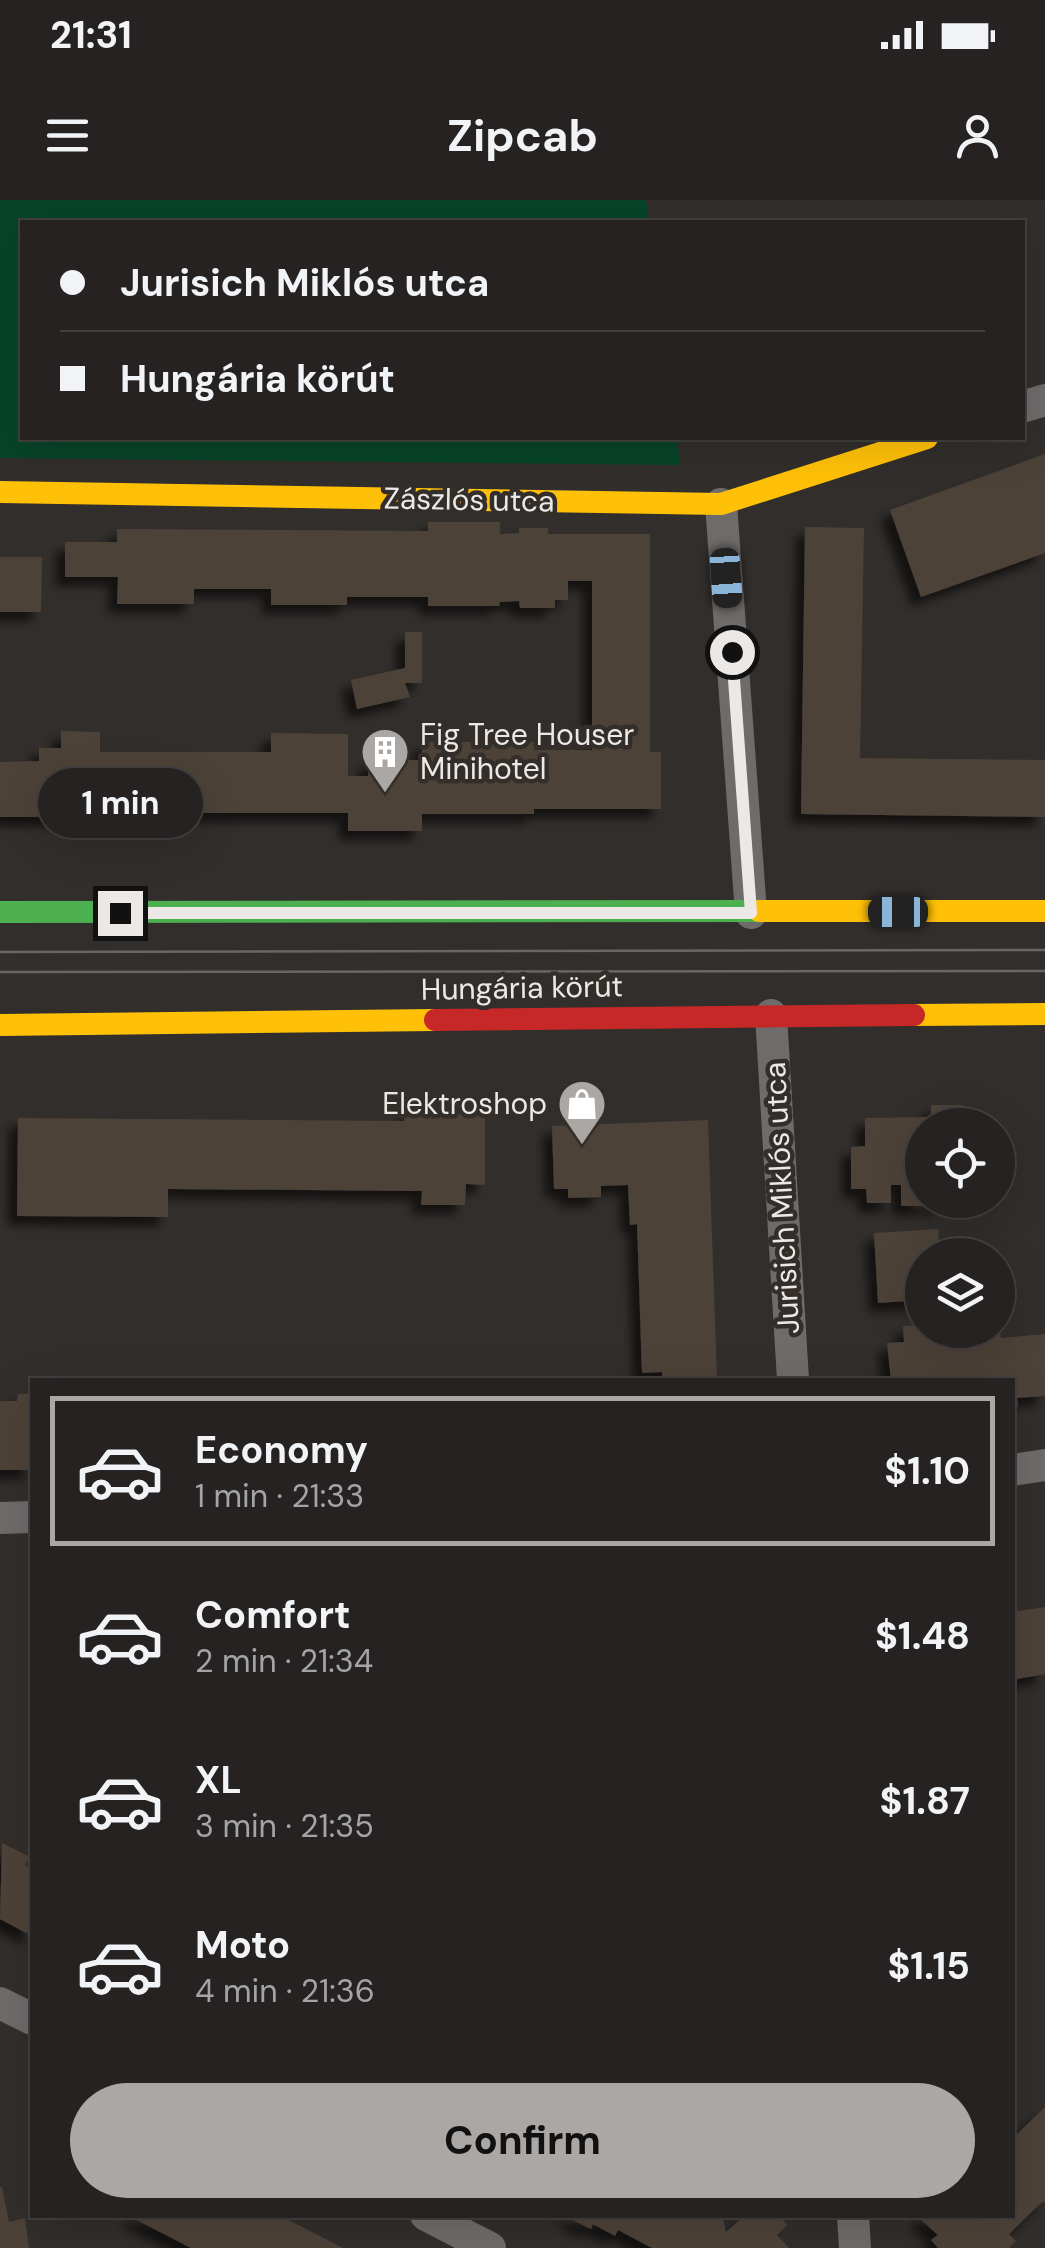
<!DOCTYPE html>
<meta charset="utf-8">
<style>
:root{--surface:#252221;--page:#2d2a2a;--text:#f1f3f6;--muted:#a3a4a5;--line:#423f3f;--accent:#aaa7a4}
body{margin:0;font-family:"DM Sans",sans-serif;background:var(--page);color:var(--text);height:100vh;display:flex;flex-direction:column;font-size:38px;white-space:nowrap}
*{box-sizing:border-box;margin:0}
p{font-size:32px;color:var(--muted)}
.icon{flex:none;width:55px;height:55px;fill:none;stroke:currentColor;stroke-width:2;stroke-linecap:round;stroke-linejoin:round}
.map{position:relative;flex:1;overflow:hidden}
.panel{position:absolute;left:30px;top:1178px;width:985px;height:840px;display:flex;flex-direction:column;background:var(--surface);border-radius:0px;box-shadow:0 10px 40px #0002,0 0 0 2px var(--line)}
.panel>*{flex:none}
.guide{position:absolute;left:20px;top:20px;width:1005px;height:220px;border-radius:0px;box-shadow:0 10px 40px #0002,0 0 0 2px var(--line);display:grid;align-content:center;height:220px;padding:0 40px;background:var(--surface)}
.fabs{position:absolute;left:905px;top:908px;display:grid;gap:20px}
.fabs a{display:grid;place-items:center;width:110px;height:110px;border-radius:50%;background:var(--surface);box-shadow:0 10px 40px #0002,0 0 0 2px var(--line);font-size:50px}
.end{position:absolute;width:45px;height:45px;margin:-22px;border:12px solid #ebe8e5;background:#111;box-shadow:0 0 0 5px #111}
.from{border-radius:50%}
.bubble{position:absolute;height:70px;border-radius:35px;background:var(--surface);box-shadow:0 10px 40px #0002,0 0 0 2px var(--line);font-size:32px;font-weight:700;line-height:70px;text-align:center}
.car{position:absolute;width:30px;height:60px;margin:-30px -15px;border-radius:12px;box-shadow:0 0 8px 2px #0007;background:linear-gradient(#222 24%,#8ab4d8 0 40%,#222 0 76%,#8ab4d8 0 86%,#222 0)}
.guide b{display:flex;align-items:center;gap:35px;height:95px;font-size:38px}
.guide b+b{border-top:2px solid var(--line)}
.guide i{width:25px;height:25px;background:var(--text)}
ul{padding:18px 0 0;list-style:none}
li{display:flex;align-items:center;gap:30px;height:150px;margin:0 20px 15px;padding:0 20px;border:5px solid transparent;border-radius:0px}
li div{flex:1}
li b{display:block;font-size:38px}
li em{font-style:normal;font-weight:700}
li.selected{border-color:var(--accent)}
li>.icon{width:90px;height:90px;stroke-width:1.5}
.primary-button{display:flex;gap:20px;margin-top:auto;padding:20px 40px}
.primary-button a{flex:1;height:115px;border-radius:60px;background:var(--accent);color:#111;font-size:40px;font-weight:700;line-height:115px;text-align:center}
.status{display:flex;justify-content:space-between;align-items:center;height:70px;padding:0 50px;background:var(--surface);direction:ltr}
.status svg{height:28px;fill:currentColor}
header{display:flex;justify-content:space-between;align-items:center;height:130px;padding:0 40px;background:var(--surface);font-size:45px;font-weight:700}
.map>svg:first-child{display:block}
.green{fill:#074428}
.building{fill:#4d4239;filter:url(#shadow)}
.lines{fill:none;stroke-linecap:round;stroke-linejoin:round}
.street{stroke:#6e6c6a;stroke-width:32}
.fast{stroke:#4caf50;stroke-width:22}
.slow{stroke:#ffc107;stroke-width:22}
.jam{stroke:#c62828;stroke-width:22}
.tram{stroke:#696766;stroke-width:2.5}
.route{stroke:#ebe8e5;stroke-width:12}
.labels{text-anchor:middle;stroke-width:9;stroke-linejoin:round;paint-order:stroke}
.street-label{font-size:30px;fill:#ebe8e5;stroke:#332e2a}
.poi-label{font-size:30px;fill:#ebe8e5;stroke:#332e2a;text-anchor:start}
</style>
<div class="status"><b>21:31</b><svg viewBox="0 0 49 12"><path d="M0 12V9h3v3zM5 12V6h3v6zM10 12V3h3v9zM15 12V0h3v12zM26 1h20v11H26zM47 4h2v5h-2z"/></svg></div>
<header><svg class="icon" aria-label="menu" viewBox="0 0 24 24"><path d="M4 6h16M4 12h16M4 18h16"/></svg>Zipcab<svg class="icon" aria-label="person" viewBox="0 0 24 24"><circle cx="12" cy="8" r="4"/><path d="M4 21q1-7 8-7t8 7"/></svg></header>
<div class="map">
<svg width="1045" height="2048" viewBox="0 0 1045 2048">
<defs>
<filter id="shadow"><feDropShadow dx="-9" dy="9" stdDeviation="5" flood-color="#0009"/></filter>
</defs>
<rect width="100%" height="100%" fill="#312e2c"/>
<polygon class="green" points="0,0 646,0 649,22 22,22 22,238 677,238 680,265 0,258"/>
<g class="building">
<polygon points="1045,254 1045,353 921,397 890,310"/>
<polygon points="428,322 500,322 500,334 519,333 519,328 548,328 548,334 650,334 650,552 661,552 661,609 534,609 534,614 422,614 422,631 348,631 348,613 106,613 106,617 0,617 0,562 39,561 39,548 61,548 61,531 100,532 100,552 271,552 271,533 348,534 348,576 368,576 368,560 422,560 422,542 534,542 534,550 592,550 592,381 568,381 568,400 555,400 555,408 520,408 519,401 500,402 499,406 428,406 428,397 347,397 347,405 271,405 271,389 194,389 194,404 117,404 118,377 65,377 65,342 117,342 117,329 428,331"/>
<polygon points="805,327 864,328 860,558 1045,560 1045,617 801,614"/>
<polygon points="0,357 42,357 41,412 0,412"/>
<polygon points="405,432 422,432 422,483 405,483 410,497 357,509 351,480 405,468"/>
<polygon points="931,905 963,905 963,925 922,925 922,1000 943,1000 943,1006 901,1006 901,985 891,985 891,1003 867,1003 866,989 851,989 851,947 865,946 865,918 931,917"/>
<polygon points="404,912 485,912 485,985 466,984 465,1005 421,1005 422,991 168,989 168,1017 17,1016 18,918 404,921"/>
<polygon points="708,920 717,1180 662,1180 662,1172 642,1173 637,1024 630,1025 628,985 601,986 601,997 568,998 568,989 554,989 552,926"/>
<polygon points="938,1029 940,1055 922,1055 922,1100 878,1103 874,1033"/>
<polygon points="922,1125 922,1130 939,1130 940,1145 968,1142 967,1130 1000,1130 1001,1138 1045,1134 1045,1196 1017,1198 1018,1207 1012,1207 1012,1180 891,1180 887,1143 904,1142 903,1126"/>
<polygon points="18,1194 32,1194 32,1270 0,1270 0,1201 17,1201"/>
<polygon points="1045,1407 1045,1474 1012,1480 1012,1412"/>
<polygon points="2,1643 30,1657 25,1665 32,1669 32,1736 0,1719"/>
<polygon points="1045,1907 1045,2003 1043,2001 1009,2034 1016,2041 1009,2048 938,2048 931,2040 938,2035 920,2019 920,2015 1012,2015 1012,1939"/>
<polygon points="0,1987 2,1987 9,2022 25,2018 29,2048 0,2048"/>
<polygon points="127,2015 279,2015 343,2048 191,2048"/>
<polygon points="562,2015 722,2015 726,2032 745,2015 778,2015 787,2025 777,2035 789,2048 652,2048 618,2030 615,2036 593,2024 591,2029"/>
</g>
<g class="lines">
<g class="street">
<polyline points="1022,207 1045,200"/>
<polyline points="721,304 751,713"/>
<polyline points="771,815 793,1180"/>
<polyline points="1012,1270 1045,1265"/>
<polyline points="0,1318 32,1317"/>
<polyline points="0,1803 32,1819"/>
<polyline points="426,2015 490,2048"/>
<polyline points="853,2015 855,2048"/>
</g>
<polyline class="fast" points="0,712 759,711"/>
<g class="slow">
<polyline points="0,292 721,304 927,238"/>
<polyline points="759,711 1045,711"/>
<polyline points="914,815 1045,814"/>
<polyline points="0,825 435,820"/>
</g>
<polyline class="jam" points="435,820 914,815"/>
<g class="tram">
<polyline points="0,752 1045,750"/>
<polyline points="0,772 1045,771"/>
</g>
</g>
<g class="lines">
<polyline class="route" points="120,713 751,713 732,452"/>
</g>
<defs>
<g id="building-pin" transform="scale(2.5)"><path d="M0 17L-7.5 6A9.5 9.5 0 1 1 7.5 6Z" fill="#aaa7a4" stroke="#332e2a"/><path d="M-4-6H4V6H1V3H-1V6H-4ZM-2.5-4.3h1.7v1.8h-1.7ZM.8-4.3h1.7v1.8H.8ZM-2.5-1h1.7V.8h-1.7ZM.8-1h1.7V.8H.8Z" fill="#fff"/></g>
<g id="shop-pin" transform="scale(2.5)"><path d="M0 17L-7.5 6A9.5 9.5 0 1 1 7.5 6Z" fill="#aaa7a4" stroke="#332e2a"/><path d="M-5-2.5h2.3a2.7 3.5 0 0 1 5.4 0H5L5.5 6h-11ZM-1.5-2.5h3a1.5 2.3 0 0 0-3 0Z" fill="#fff"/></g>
</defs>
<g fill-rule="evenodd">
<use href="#building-pin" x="385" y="552"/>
<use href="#shop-pin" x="582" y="904"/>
</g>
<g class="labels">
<g class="street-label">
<text transform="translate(469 300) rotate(1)" y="10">Zászlós utca</text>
<text transform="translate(522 788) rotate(-1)" y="10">Hungária körút</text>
<text transform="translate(782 998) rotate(-93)" y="10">Jurisich Miklós utca</text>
</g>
<g class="poi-label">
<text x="420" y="545">Fig Tree Houser<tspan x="420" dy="34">Minihotel</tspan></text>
<text x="547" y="914" text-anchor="end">Elektroshop</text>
</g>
</g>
</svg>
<div class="fabs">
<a><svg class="icon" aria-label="locate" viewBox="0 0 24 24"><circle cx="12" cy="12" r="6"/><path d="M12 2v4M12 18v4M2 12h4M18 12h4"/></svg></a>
<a><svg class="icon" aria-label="layers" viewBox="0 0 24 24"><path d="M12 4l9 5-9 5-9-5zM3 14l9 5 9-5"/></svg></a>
</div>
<i class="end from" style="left:732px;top:452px"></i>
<i class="end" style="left:120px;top:713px"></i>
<div class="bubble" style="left:38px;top:568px;width:165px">1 min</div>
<i class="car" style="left:726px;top:378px;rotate:176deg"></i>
<i class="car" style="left:898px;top:712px;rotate:270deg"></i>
<div class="guide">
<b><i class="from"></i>Jurisich Miklós utca</b>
<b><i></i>Hungária körút</b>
</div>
<section class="panel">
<ul>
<li class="selected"><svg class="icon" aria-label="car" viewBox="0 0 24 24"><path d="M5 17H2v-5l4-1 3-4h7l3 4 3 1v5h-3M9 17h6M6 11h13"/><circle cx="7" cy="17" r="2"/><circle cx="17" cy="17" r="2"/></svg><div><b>Economy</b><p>1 min · 21:33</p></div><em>$1.10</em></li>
<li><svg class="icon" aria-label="car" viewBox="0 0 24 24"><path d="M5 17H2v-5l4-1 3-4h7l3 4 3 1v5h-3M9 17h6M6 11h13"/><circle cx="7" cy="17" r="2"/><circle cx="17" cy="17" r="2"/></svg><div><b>Comfort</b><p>2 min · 21:34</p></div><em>$1.48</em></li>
<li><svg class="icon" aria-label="car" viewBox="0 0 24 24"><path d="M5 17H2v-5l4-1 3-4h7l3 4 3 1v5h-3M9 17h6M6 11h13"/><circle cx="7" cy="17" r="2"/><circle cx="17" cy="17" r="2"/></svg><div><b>XL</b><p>3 min · 21:35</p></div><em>$1.87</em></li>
<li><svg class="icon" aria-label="car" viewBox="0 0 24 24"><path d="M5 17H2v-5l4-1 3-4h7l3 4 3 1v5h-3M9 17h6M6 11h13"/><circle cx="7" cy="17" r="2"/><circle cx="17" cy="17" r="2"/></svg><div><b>Moto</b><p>4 min · 21:36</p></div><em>$1.15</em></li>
</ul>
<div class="primary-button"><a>Confirm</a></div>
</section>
</div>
